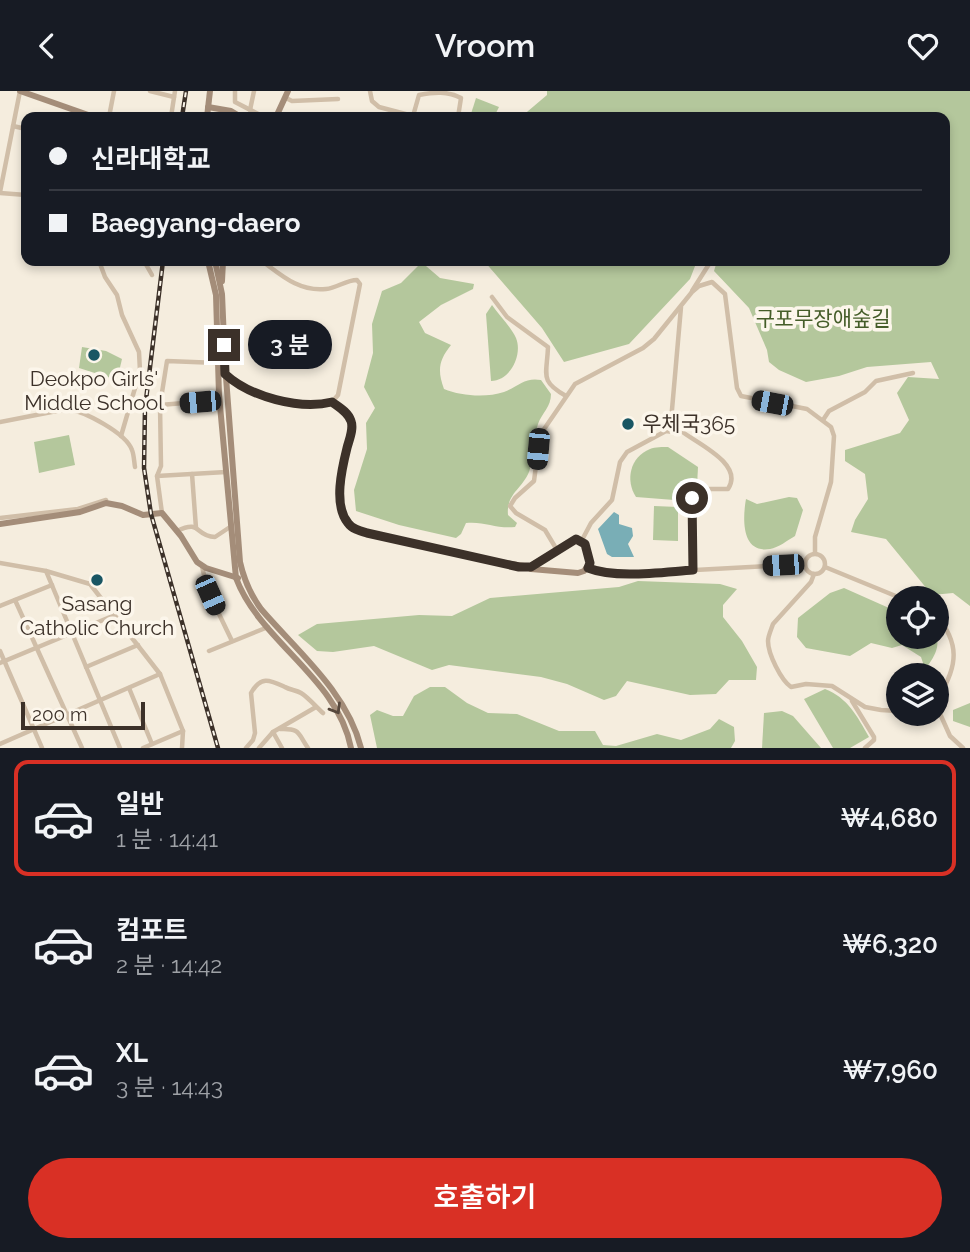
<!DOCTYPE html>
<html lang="ko">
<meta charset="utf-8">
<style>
:root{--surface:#171b24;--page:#242831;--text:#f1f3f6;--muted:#9ea1a6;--line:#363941;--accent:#d93025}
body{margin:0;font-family:Raleway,"Noto Sans KR",sans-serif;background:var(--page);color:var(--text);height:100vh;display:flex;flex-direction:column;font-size:26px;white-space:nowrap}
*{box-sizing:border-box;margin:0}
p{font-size:23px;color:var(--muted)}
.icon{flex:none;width:38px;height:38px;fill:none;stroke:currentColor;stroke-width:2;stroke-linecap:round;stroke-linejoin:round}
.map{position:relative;height:657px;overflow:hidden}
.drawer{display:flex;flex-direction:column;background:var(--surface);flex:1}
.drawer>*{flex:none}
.hud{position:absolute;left:21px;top:21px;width:929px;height:154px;border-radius:14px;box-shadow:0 4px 10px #0003;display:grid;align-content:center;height:154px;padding:0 28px;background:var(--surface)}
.fabs{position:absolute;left:886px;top:495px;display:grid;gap:14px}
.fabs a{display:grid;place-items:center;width:63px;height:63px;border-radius:50%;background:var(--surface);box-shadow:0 4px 10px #0003;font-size:35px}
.scale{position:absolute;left:21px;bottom:18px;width:124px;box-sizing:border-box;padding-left:7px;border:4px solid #3c3129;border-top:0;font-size:19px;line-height:24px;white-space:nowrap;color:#3c3129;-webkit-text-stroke:5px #fcf6eb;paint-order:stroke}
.end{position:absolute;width:32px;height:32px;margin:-16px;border:9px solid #3c3129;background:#fff;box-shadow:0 0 0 4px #fff}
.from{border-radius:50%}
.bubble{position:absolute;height:49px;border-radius:24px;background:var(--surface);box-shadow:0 4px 10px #0003;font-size:23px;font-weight:600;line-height:49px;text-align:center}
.car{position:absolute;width:21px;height:42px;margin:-21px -10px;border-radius:9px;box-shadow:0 0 5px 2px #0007;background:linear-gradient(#222 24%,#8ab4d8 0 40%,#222 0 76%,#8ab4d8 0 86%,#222 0)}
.hud b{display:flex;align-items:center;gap:24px;height:66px;font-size:26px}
.hud b+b{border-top:2px solid var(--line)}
.hud i{width:18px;height:18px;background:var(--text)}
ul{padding:12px 0 0;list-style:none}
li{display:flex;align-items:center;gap:21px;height:116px;margin:0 14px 10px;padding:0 14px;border:4px solid transparent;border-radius:14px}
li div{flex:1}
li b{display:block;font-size:26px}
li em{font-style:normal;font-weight:600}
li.active{border-color:var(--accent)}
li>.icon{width:63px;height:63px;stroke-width:1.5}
.cta{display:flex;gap:14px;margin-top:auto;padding:14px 28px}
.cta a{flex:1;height:80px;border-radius:42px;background:var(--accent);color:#fff;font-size:28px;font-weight:600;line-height:80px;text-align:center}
header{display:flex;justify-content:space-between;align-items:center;height:91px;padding:0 28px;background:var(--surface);font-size:32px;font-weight:600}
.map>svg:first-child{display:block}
.green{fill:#b4c79c}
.water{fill:#79aeb6}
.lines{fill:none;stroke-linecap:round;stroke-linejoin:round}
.street{stroke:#d0bea8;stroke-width:4.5}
.secondary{stroke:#a48d79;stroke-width:6}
.rail-casing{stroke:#3c3129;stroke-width:4.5}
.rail{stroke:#fcf6eb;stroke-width:2;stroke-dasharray:5;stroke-linecap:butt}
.oneway{stroke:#56483d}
.route{stroke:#3c3129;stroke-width:9}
.poi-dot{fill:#195663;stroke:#fcf6eb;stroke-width:2.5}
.labels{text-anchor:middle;stroke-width:7;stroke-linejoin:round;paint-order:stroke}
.park-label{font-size:21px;fill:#455d29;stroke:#fcf6eb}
.poi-label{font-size:21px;fill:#3c3129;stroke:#fcf6eb}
</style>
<header><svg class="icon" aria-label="back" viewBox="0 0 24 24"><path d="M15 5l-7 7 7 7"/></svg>Vroom<svg class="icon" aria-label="heart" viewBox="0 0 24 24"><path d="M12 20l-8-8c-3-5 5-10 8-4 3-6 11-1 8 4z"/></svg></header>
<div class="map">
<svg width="970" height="657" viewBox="0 0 970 657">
<rect width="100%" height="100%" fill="#f5edde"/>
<g class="green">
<polygon points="547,0 970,0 970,515 953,502 932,504 886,448 851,441 855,429 868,408 865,383 845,370 845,359 900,342 909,329 897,302 908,286 939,288 931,271 867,276 839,285 806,291 779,279 769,271 767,259 749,217 714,180 717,170 945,170 945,26 521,26 547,4"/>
<polygon points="476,7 499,16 494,26 470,26"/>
<polygon points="484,170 697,170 690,188 629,253 564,271 542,237"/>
<path d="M418 175H426L440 187 474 193 473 198 441 214 419 231 425 242 451 254C439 269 437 279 444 298 461 305 486 307 504 301 519 295 525 286 541 289L551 303C551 316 542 322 538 333 533 348 534 366 529 381 522 398 506 403 508 424L517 432 515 436C496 438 484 430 466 432L461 443 456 447 399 434 356 420 354 399 367 358 366 332 375 317 364 296 373 262 372 233 382 200 401 192Z"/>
<path d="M492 214C499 224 511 236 516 247 523 264 510 290 491 290L486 223Z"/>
<polygon points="82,256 106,260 122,268 117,289 79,277"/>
<polygon points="69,344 75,374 39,382 34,351"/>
<path d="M668 356 698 376 697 395 687 410 636 406C625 389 630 366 650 358 655 356 663 356 668 356Z"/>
<path d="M789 406 797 407 803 419 795 445C788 449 778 457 770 458 740 463 743 425 746 408L757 413Z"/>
<polygon points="654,415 678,416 678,450 653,449"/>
<polygon points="638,490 720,493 737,498 723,514 723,526 742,550 757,576 756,589 729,589 716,603 690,604 627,590 616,605 604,609 567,593 541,586 449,574 432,579 374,555 333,561 317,560 298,544 317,533 419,524 452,525 490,507 619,496"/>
<path d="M844 497 898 521V546L936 545C941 556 932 570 925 578L921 566 902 554 892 557 871 552 850 565 806 557 797 546 798 527 830 502Z"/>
<polygon points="430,596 445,596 467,612 488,622 517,623 559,640 595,640 603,654 616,655 657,643 681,649 710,638 719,628 734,636 735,650 731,657 377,657 370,624 377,619 393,625 403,625 414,605"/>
<path d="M825 598C848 607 857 625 869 646L850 657H833L804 608Z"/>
<polygon points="970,612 970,636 953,630 953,619"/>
<polygon points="782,620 793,625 821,657 762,657 764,622"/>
</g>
<polygon class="water" points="614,421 619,424 619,433 632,437 633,445 628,453 634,466 612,466 607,463 598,438"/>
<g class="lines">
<g class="street">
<polyline points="150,0 174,6"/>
<polyline points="235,0 235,11 264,26"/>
<path d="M370 0 372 10 379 16 413 25 419 4C434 1 448 0 461 7L458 26"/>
<polyline points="286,7 292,10 338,8"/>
<polyline points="250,19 254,0"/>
<polyline points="109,26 114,0"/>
<polyline points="171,26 175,0"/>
<polyline points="13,35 26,38"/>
<polyline points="0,101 20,0"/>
<polyline points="0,102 26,104"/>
<polyline points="99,170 105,186 117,204 122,224 139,261 140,280 121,345"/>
<polyline points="144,170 152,184"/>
<path d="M262 170C281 184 299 201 326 198 337 197 346 189 357 189L360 193 338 304 332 311"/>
<polyline points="692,200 711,170"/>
<path d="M492 206 507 226 548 256C547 284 539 290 566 305"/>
<polyline points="160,314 220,309"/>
<polyline points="823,329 829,320 865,301 876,290 913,282"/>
<polyline points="671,330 681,216"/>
<path d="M0 331 67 318C84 320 126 342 132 359 134 364 134 370 135 376"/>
<path d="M676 336C689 349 746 371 728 398H699L692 407 693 479"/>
<polyline points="192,383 196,437"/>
<polyline points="157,385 226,381"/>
<polyline points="162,422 157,385 161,375 160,314 167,270 218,272"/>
<polyline points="0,427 78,418 106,409"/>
<path d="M177 440C202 428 194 445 215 446L230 436"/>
<polyline points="582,449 591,432 612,409 620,371 627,361 666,340 673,341 676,338 675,331 667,331 666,340"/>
<polyline points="557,459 545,439 516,422 510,415 515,407 534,390 540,344 575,293 643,257 654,248 692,201 699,195 712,191 725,203 737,297 741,305 807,318 831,336 834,345 831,391 815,446 815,462"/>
<circle cx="815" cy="473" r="10"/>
<polyline points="0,472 46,480 90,493 160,583 183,640 182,657"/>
<polyline points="202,475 207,498 232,550"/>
<polyline points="825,476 903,508"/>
<polyline points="588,477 596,480 640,482 805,473"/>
<polyline points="46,480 120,657"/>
<path d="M814 483 811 491 773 533C771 539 768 545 768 550 768 563 781 589 791 596L806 593 832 595 865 616 881 619 898 620"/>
<polyline points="15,509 82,657"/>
<polyline points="0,515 52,494"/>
<path d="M936 524C960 552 958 575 939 605"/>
<polyline points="0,560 42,657"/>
<polyline points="209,560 268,536"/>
<polyline points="0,572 115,524"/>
<polyline points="86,576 138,554"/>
<polyline points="129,597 152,653"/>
<polyline points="936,603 940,611 936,617"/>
<polyline points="852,610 874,646 874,649 865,657"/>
<polyline points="937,616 950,645 963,657"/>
<path d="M280 638C301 637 298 643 308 657"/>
<polyline points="273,641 282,657"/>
<polyline points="0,653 160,583"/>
<polyline points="143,657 183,640"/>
<path d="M246 657 253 649 255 642 251 602C261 584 270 589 285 596 290 599 296 599 301 602 309 607 316 616 323 622"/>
<polyline points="259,657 273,641 316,616"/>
</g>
<g class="secondary">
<polyline points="20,0 94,26"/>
<polyline points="208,16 231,20 241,26"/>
<polyline points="207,26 210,0"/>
<polyline points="276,26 288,0"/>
<path d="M208 170 216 204 219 304 236 487C260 551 338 587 351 657"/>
<path d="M215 170 222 203 225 273 240 471C244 489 250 503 261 518 298 561 347 601 361 657"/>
<polyline points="222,190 223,170"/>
<path d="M226 284C249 306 301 319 332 311 339 316 348 321 351 330 354 338 349 349 347 357 343 375 335 417 348 432 352 438 360 440 367 442L492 470 531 476"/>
<polyline points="0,433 80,421 106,412 122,415 143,424 162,422 181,445 197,471 206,477 238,487"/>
<polygon points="576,448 585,453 590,472 584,480 578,482 531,478 532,474"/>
</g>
<g class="rail-casing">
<g id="rail">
<polyline points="182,26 186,0"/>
<polyline points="163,170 145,317 144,377 151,423 218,657"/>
</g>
</g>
<use href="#rail" class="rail"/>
</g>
<defs><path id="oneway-chevron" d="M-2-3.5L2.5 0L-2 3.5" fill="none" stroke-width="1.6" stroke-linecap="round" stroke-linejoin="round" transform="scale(1.75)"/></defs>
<use class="oneway" href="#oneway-chevron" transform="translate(336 618) rotate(59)"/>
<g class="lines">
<path class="route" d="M224 254 225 283C250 306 300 319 332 311 339 316 348 321 351 330 354 338 349 349 347 357 342 377 333 414 348 432 352 438 360 440 367 442L519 476H531L576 448 585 453 590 472 588 477C616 488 663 481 693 479L692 407"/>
</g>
<g class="poi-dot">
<circle cx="94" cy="264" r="7"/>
<circle cx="628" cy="333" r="7"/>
<circle cx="97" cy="489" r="7"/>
</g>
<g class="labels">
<g class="park-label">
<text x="823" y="235">구포무장애숲길</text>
</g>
<g class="poi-label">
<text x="94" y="295">Deokpo Girls'<tspan x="94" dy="24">Middle School</tspan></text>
<text x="642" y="340" text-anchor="start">우체국365</text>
<text x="97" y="520">Sasang<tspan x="97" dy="24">Catholic Church</tspan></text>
</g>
</g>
</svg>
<div class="fabs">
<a><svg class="icon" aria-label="locate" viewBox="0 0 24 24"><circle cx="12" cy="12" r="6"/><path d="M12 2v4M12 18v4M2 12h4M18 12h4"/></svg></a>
<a><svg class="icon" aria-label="layers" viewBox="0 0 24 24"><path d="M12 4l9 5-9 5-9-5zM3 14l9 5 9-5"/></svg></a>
</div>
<div class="scale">200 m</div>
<i class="end from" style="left:692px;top:407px"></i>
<i class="end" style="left:224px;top:254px"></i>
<div class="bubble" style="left:248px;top:229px;width:84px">3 분</div>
<i class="car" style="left:200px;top:311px;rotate:265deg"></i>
<i class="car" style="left:772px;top:312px;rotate:281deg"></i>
<i class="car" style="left:538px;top:358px;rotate:185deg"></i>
<i class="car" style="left:783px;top:474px;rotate:267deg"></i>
<i class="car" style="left:210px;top:504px;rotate:156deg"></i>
<div class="hud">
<b><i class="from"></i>신라대학교</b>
<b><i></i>Baegyang-daero</b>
</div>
</div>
<section class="drawer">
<ul>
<li class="active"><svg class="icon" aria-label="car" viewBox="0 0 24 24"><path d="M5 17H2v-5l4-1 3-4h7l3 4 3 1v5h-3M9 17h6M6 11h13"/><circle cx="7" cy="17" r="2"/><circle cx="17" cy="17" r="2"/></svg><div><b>일반</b><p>1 분 · 14:41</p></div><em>₩4,680</em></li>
<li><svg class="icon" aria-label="car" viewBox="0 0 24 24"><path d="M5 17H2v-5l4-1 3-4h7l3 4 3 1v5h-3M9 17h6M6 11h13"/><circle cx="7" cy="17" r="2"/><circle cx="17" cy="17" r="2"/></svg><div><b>컴포트</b><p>2 분 · 14:42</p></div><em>₩6,320</em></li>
<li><svg class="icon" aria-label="car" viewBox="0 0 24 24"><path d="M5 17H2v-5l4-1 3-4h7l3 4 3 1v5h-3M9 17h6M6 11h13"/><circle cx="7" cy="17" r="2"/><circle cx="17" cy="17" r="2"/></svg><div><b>XL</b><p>3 분 · 14:43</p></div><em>₩7,960</em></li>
</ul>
<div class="cta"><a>호출하기</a></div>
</section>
